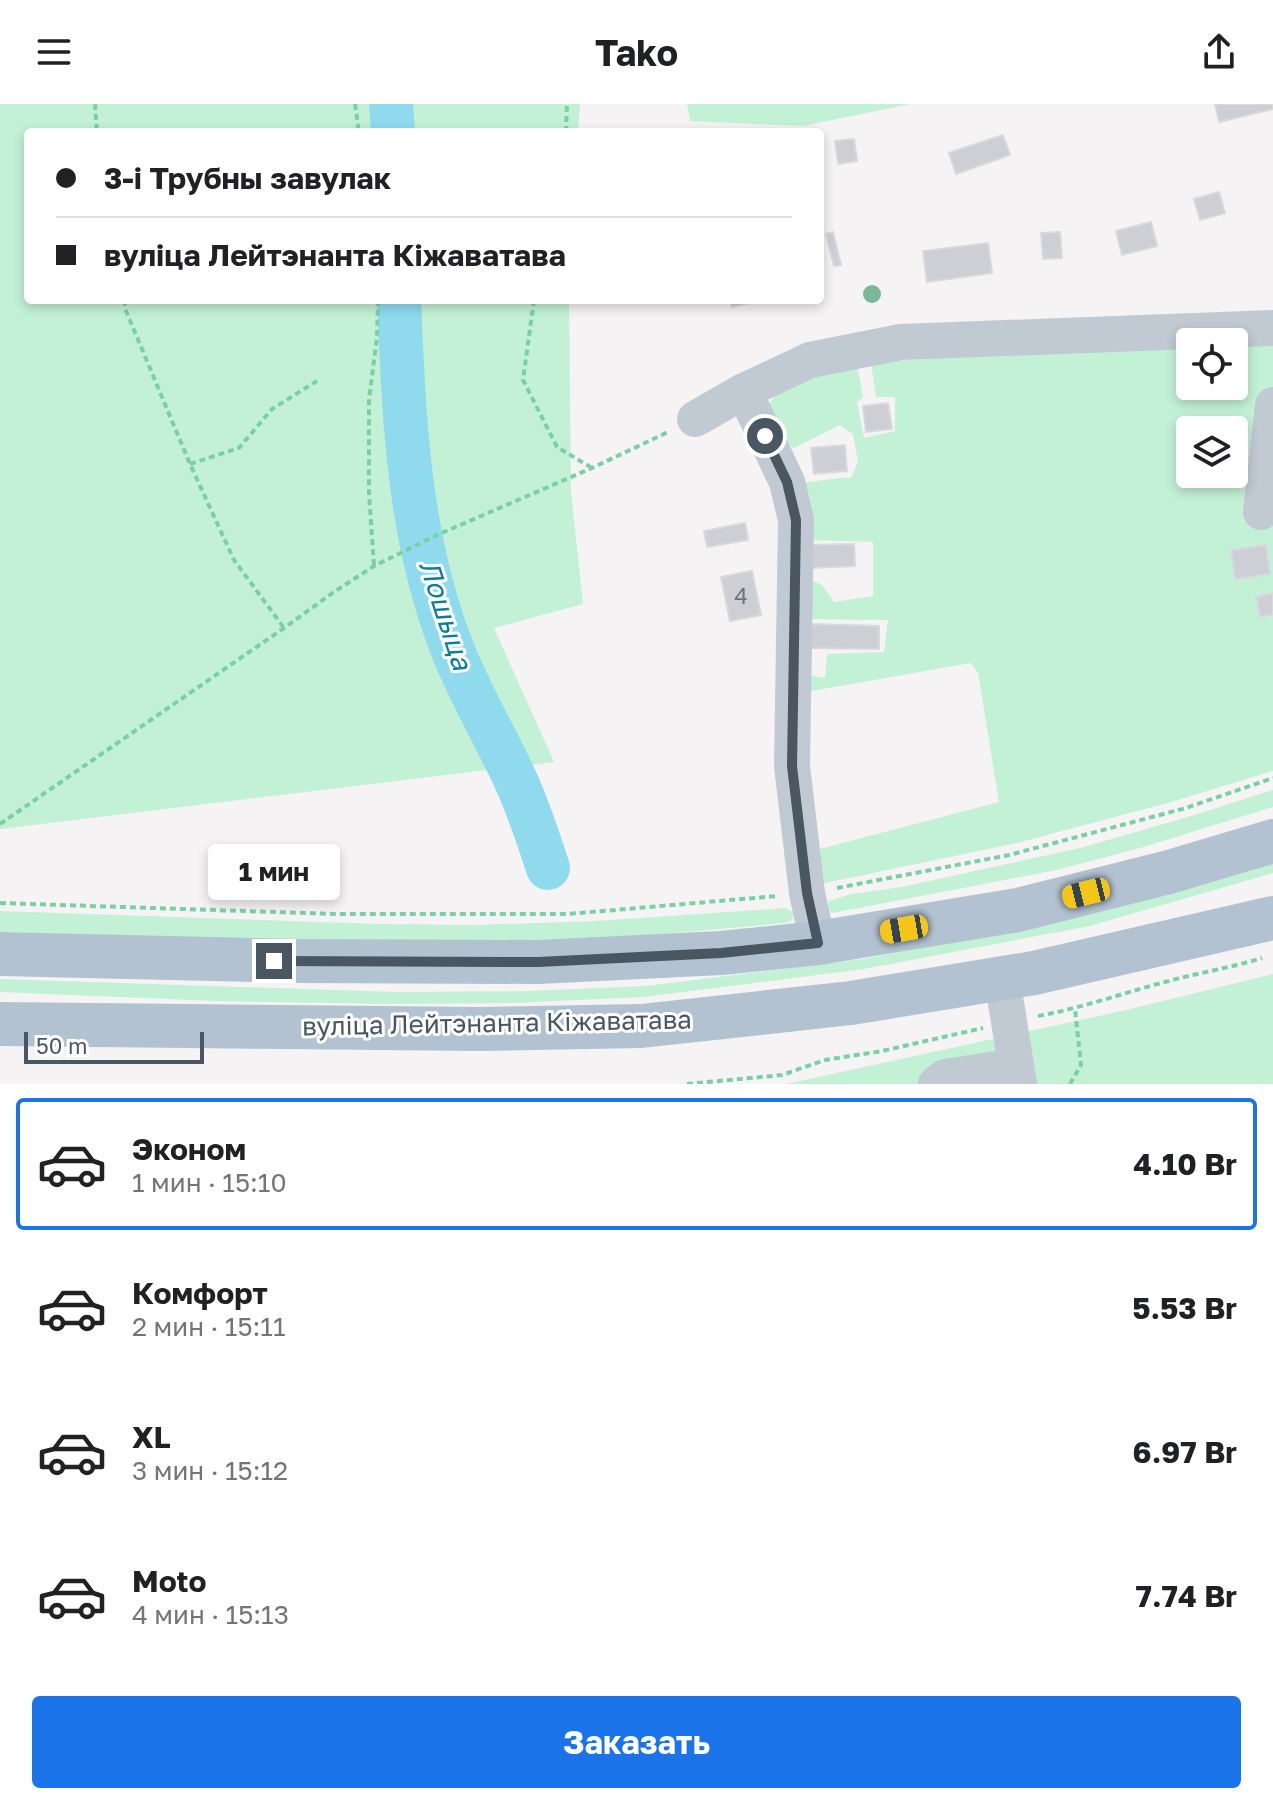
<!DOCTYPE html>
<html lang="ru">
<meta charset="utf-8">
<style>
:root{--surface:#fff;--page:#f6f6f6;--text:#202124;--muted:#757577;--line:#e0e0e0;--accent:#1a73e8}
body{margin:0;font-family:"Golos Text",sans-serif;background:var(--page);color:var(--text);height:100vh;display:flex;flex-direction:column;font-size:30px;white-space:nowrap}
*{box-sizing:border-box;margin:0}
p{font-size:26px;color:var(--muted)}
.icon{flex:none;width:44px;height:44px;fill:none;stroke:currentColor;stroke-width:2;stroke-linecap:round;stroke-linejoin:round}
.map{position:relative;height:980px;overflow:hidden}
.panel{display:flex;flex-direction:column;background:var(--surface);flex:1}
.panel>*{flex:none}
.hud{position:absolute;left:24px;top:24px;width:800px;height:176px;border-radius:8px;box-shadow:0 4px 12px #0003;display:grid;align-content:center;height:176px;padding:0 32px;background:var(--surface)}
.buttons{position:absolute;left:1176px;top:224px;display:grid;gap:16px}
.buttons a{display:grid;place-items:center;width:72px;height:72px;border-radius:8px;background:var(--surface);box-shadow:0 4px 12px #0003;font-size:40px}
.scale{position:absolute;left:24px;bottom:20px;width:180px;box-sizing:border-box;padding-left:8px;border:4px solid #4a5661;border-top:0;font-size:22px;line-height:28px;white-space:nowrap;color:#4a5661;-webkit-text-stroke:6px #fff;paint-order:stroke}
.end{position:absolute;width:36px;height:36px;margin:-18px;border:10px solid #4a5661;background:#fff;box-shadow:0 0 0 4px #fff}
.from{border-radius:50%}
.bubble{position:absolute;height:56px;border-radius:8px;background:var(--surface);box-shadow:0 4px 12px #0003;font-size:26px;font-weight:700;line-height:56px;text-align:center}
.car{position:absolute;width:24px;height:48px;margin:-24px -12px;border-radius:10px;box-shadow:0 0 6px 2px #0007;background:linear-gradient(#f5c518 24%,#345 0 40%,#f5c518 0 76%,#345 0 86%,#f5c518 0)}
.hud b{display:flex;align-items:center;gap:28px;height:76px;font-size:30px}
.hud b+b{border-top:2px solid var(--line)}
.hud i{width:20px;height:20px;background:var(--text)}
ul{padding:14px 0 0;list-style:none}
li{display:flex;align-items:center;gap:24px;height:132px;margin:0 16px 12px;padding:0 16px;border:4px solid transparent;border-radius:8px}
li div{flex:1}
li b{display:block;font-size:30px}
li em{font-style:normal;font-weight:700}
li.current{border-color:var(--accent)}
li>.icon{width:72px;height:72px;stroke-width:1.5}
.primary-button{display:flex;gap:16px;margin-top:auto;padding:16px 32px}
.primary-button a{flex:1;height:92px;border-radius:8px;background:var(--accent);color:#fff;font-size:32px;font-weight:700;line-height:92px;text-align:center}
header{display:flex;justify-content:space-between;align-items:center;height:104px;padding:0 32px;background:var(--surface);font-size:36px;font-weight:700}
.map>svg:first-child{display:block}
.green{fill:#c3f1d5;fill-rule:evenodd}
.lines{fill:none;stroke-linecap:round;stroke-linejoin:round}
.river{stroke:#90daee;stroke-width:44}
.building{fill:#cdcfd5;stroke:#d7d9de;stroke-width:2}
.path{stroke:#7ad0a6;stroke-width:4;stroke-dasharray:6 4;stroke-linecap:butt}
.minor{stroke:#c1cad2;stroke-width:36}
.major{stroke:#b3c2d1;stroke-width:44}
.tree{fill:#7bb799}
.route{stroke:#4a5661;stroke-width:10}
.labels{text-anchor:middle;stroke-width:6;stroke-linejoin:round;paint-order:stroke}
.number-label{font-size:22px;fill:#6b747e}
.street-label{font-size:26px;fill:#4a5661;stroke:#fff}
.water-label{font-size:28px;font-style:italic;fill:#0c7c9b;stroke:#fff}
</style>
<header><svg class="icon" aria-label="menu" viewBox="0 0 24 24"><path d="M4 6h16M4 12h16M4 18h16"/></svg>Tako<svg class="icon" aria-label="share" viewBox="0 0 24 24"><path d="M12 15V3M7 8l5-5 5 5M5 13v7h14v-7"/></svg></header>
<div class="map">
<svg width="1273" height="980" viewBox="0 0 1273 980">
<rect width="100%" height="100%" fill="#f5f3f3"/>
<g class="green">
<polygon points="0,0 580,0 578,28 28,28 28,196 569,196 571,388 583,500 494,524 554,658 0,725"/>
<polygon points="687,0 910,0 803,22 690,17"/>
<path d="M1190 239V282H1234V239H1273V667L1171 698 1017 739 815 781 812 747 999 698 978 569 971 559 806 588 803 570 825 574 827 550 884 548 888 516 805 515 809 475 822 481 834 498 873 492V438L807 436 800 379 840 374H851L858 358 853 330 840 321 794 344 781 336 768 301 781 284 857 260 863 293 857 298 864 334 895 327V293H876L871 258ZM1190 326H1234V370H1190Z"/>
<polygon points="1273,686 1273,703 1140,744 1057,766 832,809 828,804 829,797 851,790 902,783 1080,744 1188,713"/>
<polygon points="1273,758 1273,769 1090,822 864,865 643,893 513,899 390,900 217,897 0,888 0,875 397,888 528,887 646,882 863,855 1087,811"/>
<polygon points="786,804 794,809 792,816 785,819 664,830 468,841 0,828 0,807 379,820 476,821 596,817"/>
<polygon points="1273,870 1273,980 786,980 1122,907"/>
</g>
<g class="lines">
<g class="river">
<polyline points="391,0 393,28"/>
<path d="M399 196C404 313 408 428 450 539 468 587 495 631 516 677 529 705 538 734 548 764"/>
</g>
</g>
<g class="building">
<polygon points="1215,0 1273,0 1273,5 1219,18"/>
<polygon points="1003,31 1010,51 956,70 949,49"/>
<polygon points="854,35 857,57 838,60 835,37"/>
<polygon points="1219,88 1225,109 1200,116 1194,95"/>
<polygon points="1151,118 1157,142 1122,151 1116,127"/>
<polygon points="833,128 841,161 834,162 826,130"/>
<polygon points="1060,128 1062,154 1043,155 1041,129"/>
<polygon points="988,139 992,169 927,178 923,147"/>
<polygon points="730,196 760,196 732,203"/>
<polygon points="888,299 892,325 866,328 863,302"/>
<polygon points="845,341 847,367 814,370 811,344"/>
<polygon points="745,419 748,436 707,443 704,427"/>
<polygon points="854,440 855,462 811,464 810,441"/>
<polygon points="1266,441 1270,470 1235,475 1231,446"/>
<polygon points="752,467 761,511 730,517 721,473"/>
<polygon points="1273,489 1273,510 1260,513 1256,493"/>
<polygon points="809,520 879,522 879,545 809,544"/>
</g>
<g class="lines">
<g class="path">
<polyline points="95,0 97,28"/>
<polyline points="355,0 359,28"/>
<polyline points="566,28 567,0"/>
<polyline points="124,196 126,207 190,360 234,456 284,524"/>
<polyline points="534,196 523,276 557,343 592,364"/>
<polyline points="190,360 239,344 272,305 317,277"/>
<polyline points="374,461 369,390 369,296 377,233 378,196"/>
<polyline points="0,720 284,524 334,488 374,462 437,431 592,364 668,328"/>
<polyline points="837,784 1009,751 1186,704 1273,674"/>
<polyline points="0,799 336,810 568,810 777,792"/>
<path d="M1038 912C1082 904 1123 889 1165 878 1197 869 1230 864 1262 854"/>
<polyline points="687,980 782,971 825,956 882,947 983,924"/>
<polyline points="1070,980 1081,961 1075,905"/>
</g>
<g class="minor">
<polyline points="744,287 787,378 796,416 792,662 807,789 818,839"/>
<polyline points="695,315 744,287 810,256 901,238 1273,224"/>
<polyline points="1261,408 1273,301"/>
<polyline points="1002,874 1019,980"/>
<polyline points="936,980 945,973 1016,962"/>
</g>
<g class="major">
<polyline points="0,850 300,857 538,858 721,849 818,839 1018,806 1169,768 1273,737"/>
<polyline points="0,920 479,925 641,922 851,899 1034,869 1273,814"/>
</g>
</g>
<circle class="tree" cx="872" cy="190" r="9"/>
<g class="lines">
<polyline class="route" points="274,857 538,858 721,849 818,839 807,789 792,662 796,416 787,378 765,332"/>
</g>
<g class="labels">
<g class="number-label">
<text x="741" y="500">4</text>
</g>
<g class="street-label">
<text transform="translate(497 919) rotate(-1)" y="9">вуліца Лейтэнанта Кіжаватава</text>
</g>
<g class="water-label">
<text transform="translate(446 511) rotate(72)" y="10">Лошыца</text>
</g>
</g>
</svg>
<div class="buttons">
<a><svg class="icon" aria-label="locate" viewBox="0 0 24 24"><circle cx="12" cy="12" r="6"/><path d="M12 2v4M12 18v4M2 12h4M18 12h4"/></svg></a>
<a><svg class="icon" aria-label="layers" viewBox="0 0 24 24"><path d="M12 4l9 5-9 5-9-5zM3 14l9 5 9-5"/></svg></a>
</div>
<div class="scale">50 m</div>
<i class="end from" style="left:765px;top:332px"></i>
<i class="end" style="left:274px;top:857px"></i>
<div class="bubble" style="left:208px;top:740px;width:132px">1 мин</div>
<i class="car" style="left:1086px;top:789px;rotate:256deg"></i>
<i class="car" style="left:904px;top:825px;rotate:260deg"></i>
<div class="hud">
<b><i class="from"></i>3-і Трубны завулак</b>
<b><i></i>вуліца Лейтэнанта Кіжаватава</b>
</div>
</div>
<section class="panel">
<ul>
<li class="current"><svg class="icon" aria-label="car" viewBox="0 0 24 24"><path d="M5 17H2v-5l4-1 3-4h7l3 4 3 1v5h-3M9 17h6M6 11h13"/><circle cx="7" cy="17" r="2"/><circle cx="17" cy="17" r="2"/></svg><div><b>Эконом</b><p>1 мин · 15:10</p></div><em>4.10 Br</em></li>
<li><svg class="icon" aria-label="car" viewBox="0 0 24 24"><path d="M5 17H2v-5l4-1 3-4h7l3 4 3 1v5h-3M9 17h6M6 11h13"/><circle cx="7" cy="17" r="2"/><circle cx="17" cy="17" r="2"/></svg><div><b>Комфорт</b><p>2 мин · 15:11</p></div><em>5.53 Br</em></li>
<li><svg class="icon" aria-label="car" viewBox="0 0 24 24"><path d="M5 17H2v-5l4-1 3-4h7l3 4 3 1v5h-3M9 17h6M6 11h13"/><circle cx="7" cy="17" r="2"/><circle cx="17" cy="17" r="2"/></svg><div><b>XL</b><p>3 мин · 15:12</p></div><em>6.97 Br</em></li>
<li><svg class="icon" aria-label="car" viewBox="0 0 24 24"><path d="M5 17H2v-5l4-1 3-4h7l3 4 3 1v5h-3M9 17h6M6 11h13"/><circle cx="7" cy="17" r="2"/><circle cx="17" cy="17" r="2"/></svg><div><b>Moto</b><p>4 мин · 15:13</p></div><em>7.74 Br</em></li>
</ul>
<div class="primary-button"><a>Заказать</a></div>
</section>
